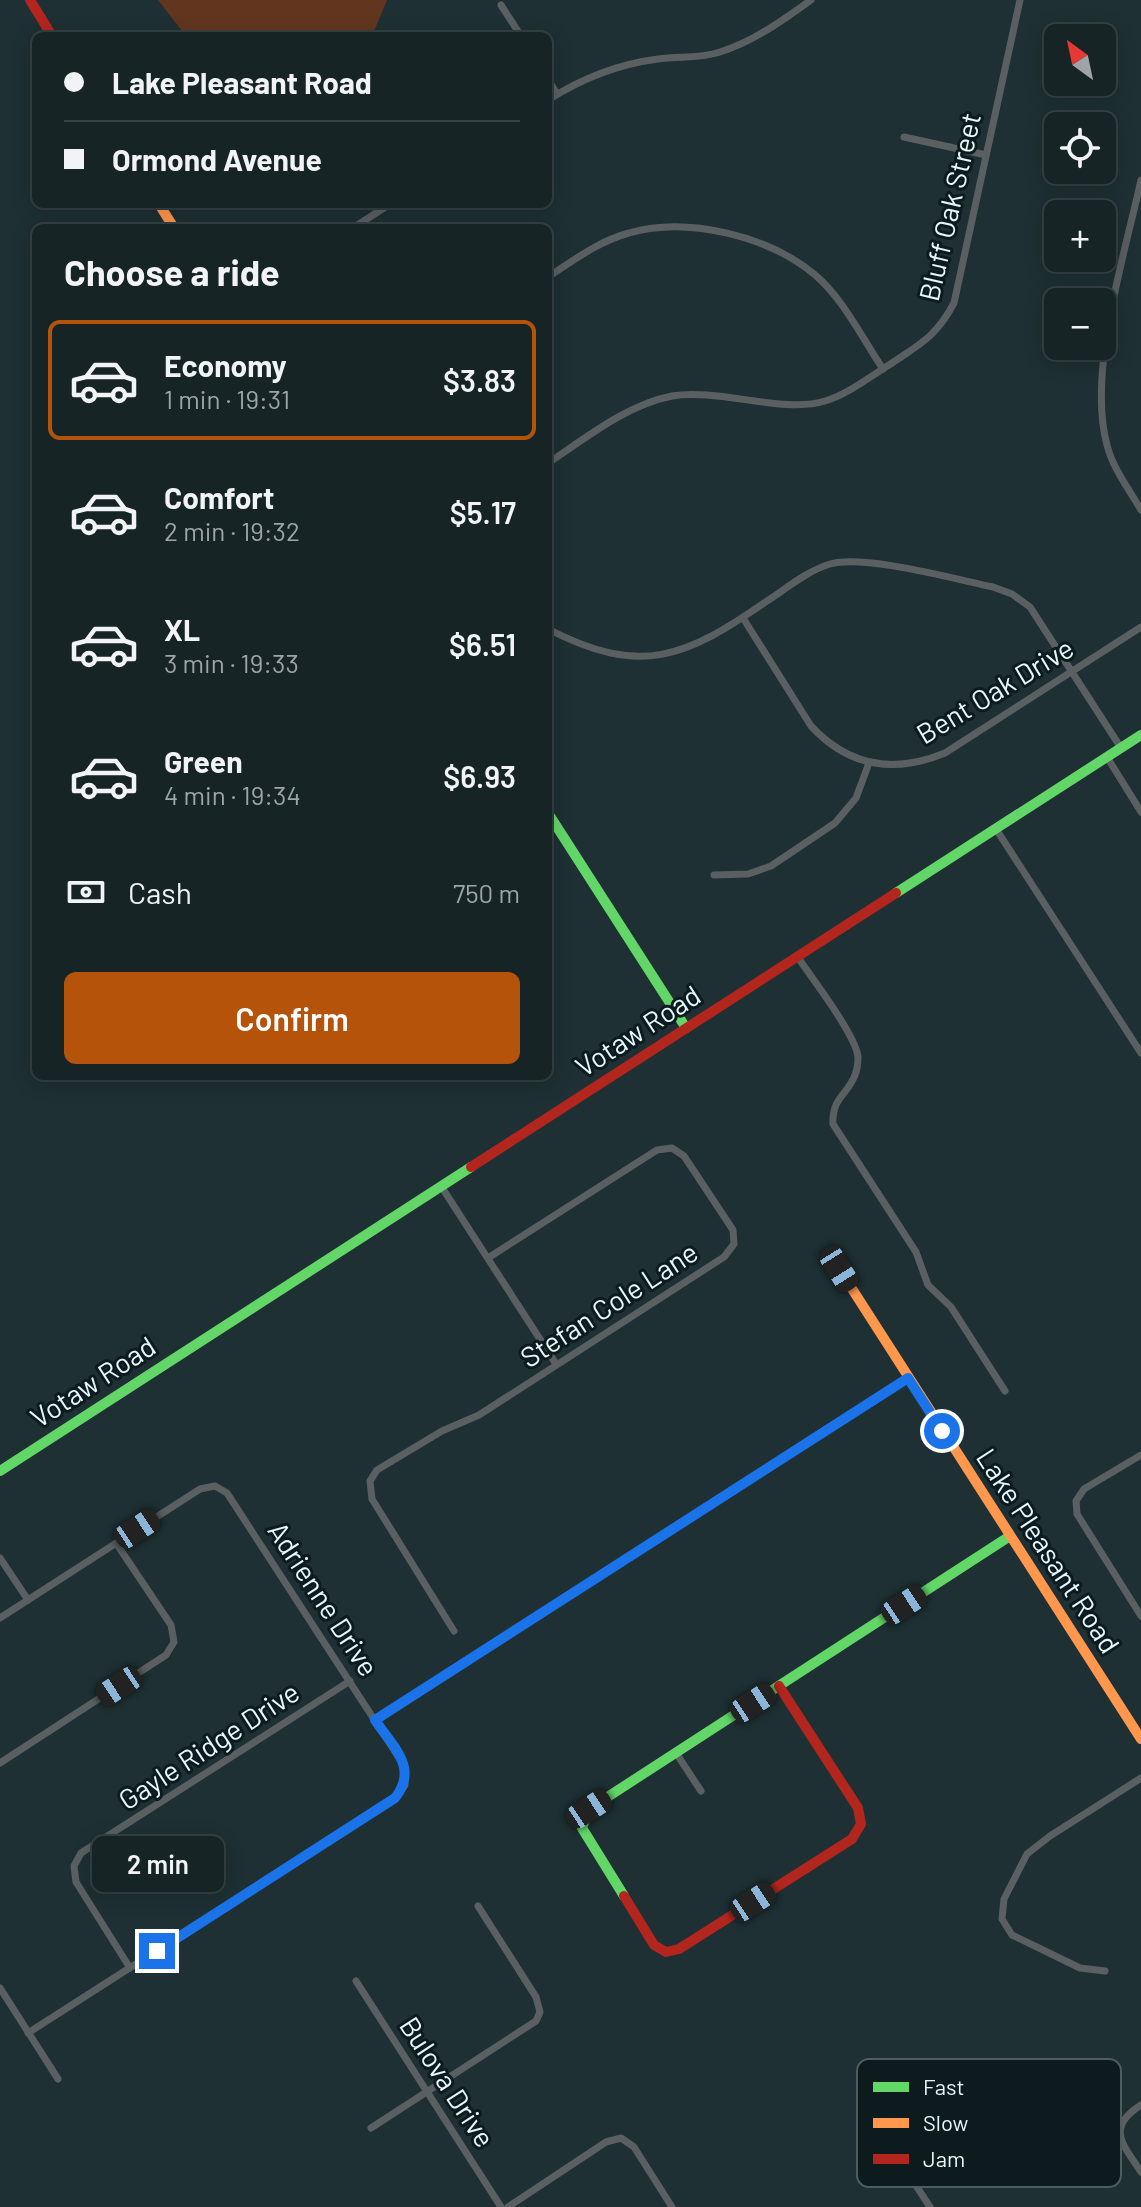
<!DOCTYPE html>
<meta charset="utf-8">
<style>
:root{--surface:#162426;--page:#233032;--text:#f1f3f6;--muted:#9ea4a7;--line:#354143;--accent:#b45309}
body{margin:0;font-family:Barlow,sans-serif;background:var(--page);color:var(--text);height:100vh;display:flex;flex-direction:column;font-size:30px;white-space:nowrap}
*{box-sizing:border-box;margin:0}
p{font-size:26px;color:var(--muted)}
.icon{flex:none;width:44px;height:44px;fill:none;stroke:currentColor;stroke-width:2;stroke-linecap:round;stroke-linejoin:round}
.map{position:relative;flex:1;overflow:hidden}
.sheet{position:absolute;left:32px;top:224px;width:520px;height:856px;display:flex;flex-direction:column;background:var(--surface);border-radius:12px;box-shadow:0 4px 20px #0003,0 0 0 2px var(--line)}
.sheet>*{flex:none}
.hud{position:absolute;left:32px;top:32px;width:520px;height:176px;border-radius:12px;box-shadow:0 4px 20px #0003,0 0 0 2px var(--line);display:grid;align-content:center;height:176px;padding:0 32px;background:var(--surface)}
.needle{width:52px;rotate:327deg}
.controls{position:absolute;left:1044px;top:24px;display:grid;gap:16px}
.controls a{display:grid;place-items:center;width:72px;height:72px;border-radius:12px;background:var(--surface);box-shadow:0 4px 20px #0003,0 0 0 2px var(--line);font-size:40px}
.end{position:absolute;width:36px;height:36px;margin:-18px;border:10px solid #1a73e8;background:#fff;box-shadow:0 0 0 4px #fff}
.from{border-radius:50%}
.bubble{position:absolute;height:56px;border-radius:12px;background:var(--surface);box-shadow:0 4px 20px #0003,0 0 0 2px var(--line);font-size:26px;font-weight:600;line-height:56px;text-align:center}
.car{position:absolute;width:24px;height:48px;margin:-24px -12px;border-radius:10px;box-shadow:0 0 6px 2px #0007;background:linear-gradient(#222 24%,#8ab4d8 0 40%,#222 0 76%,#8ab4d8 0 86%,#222 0)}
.hud b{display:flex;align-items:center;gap:28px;height:76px;font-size:30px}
.hud b+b{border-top:2px solid var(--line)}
.hud i{width:20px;height:20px;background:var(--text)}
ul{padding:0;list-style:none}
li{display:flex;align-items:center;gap:24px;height:120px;margin:0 16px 12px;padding:0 16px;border:4px solid transparent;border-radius:12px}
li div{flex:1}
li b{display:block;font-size:30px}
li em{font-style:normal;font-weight:600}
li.selected{border-color:var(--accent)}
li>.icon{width:72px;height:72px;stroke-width:1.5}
h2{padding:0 32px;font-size:36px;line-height:96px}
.pay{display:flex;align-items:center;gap:20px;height:88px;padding:0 32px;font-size:30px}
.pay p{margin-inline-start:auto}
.primary-button{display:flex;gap:16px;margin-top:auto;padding:16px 32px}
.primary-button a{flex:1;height:92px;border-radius:12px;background:var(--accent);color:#fff;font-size:32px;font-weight:600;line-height:92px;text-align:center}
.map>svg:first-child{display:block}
.water{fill:#62361e}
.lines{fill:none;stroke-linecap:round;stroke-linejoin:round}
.street{stroke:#5a6061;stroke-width:7}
.fast{stroke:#63d668;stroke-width:10}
.slow{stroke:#ff974d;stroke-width:10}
.jam{stroke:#b3261e;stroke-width:10}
.route{stroke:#1a73e8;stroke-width:10}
.labels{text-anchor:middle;stroke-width:6;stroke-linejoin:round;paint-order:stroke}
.street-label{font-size:28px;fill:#e5f8fb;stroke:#0d1b1e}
.key{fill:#0d1b1e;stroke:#4e5d60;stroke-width:2}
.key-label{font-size:22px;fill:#e5f8fb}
</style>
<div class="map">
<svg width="1141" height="2207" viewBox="0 0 1141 2207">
<rect width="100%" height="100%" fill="#1e3033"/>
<polygon class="water" points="158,0 387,0 372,36 186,36"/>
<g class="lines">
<g class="street">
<polyline points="501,5 521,36"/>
<polyline points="548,79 557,94"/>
<path d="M548 100C581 79 619 64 658 59 679 56 699 59 720 52 753 42 783 20 811 0"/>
<polyline points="904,137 986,155"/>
<path d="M1141 180C1125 254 1087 372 1107 445 1113 469 1129 489 1141 510"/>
<polyline points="353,228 390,204"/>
<path d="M548 277C574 260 599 241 629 233 687 216 768 236 814 274 843 298 862 338 883 369"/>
<path d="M548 463C586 438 626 405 672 396 718 388 784 414 825 401 848 394 868 378 889 365 920 344 936 337 954 303L1020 0"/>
<path d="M743 618 811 726C849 767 894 774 945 753L1141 627"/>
<path d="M548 629C641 677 685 658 767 601 787 588 807 571 830 564 863 554 955 579 993 587L1012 594 1030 607 1121 748"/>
<polyline points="1107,757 1141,812"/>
<polyline points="996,829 1141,1053"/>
<polyline points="714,875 748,874 771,866 835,823 856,798 869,763"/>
<path d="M797 956C811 977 856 1035 858 1057 858 1062 857 1070 855 1075 847 1096 832 1097 833 1124L916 1252 928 1285 951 1307 1005 1391"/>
<polyline points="441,1186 556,1364"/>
<polyline points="1141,1455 1084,1489 1076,1501 1077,1514 1141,1616"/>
<polyline points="0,1558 28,1600"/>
<polyline points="0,1618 200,1489 215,1486 227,1493 405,1767 405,1785 395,1798 28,2033"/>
<polyline points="454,1631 372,1499 370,1481 377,1470 442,1431 479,1415 724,1257 734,1244 733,1230 684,1156 672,1148 657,1150 488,1258"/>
<polyline points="375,1720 908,1378"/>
<polyline points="676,1753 701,1791"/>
<polyline points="0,1763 166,1655 174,1642 171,1625 116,1543"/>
<polyline points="130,1968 76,1882 74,1866 81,1853 350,1681"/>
<polyline points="1105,1971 1080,1968 1012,1935 1002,1919 1004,1899 1027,1854 1050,1836 1141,1778"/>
<polyline points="356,1981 501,2207"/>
<polyline points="0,1988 58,2079"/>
<polyline points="860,2100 930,2207"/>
<path d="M1141 2105C1105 2128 1123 2144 1141 2172"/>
<polyline points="371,2128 536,2021 540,2012 536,1997 478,1906"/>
<polyline points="508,2207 606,2142 621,2138 634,2147 672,2207"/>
</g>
<g class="fast">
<polyline points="548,813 686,1028"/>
<polyline points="896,893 1141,735"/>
<polyline points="0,1471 471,1167"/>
<polyline points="624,1896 582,1828 589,1809 1010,1536"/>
</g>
<g class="slow">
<polyline points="159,204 174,228"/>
<polyline points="838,1267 1141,1739"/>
</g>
<g class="jam">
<polyline points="30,0 52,36"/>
<polyline points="471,1167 896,893"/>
<polyline points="624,1896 654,1945 666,1952 679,1949 852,1839 861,1824 858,1808 779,1686"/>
</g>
</g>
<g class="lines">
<path class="route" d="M157 1951 395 1798C419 1768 393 1747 375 1720L908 1378 942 1431"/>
</g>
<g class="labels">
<g class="street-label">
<text transform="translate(950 207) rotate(-77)" y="10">Bluff Oak Street</text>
<text transform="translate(995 691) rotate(-31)" y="10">Bent Oak Drive</text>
<text transform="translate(638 1031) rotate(-33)" y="10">Votaw Road</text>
<text transform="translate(609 1305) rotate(-33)" y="10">Stefan Cole Lane</text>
<text transform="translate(93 1382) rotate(-33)" y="10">Votaw Road</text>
<text transform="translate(1048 1551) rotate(57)" y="10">Lake Pleasant Road</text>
<text transform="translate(323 1599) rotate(57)" y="10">Adrienne Drive</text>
<text transform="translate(209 1746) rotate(-33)" y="10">Gayle Ridge Drive</text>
<text transform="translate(447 2082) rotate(57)" y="10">Bulova Drive</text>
</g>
</g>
<rect x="857" y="2059" width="264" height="128" rx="12" class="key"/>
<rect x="873" y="2082" width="36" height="10" fill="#63d668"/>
<rect x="873" y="2118" width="36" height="10" fill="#ff974d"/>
<rect x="873" y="2154" width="36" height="10" fill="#b3261e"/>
<g class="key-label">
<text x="923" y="2095">Fast</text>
<text x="923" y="2131">Slow</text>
<text x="923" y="2167">Jam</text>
</g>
</svg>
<div class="controls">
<a><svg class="needle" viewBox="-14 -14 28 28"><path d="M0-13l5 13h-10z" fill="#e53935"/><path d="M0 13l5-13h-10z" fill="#9ea4a7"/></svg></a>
<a><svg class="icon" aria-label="locate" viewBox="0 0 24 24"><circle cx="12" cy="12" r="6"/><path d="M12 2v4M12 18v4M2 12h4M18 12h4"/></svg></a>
<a>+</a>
<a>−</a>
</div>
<i class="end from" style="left:942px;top:1431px"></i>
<i class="end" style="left:157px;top:1951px"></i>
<div class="bubble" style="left:92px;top:1836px;width:132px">2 min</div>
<i class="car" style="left:839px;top:1269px;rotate:148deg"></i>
<i class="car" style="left:137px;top:1529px;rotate:57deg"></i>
<i class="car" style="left:904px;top:1605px;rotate:57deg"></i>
<i class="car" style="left:119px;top:1686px;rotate:237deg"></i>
<i class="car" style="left:753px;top:1703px;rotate:57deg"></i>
<i class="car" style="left:589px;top:1809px;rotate:57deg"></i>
<i class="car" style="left:753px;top:1902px;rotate:57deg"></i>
<div class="hud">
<b><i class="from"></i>Lake Pleasant Road</b>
<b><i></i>Ormond Avenue</b>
</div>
<section class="sheet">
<h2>Choose a ride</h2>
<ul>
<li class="selected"><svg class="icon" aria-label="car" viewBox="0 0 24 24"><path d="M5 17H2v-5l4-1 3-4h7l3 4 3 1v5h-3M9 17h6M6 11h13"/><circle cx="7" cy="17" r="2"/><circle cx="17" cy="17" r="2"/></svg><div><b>Economy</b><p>1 min · 19:31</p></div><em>$3.83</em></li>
<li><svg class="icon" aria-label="car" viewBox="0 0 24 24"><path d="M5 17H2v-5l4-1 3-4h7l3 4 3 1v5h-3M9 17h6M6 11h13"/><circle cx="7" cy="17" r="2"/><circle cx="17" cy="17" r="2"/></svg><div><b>Comfort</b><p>2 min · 19:32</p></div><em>$5.17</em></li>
<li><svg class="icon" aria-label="car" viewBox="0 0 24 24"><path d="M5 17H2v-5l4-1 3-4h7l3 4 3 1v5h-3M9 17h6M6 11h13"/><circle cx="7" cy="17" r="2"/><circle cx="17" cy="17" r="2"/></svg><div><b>XL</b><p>3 min · 19:33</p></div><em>$6.51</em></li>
<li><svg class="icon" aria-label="car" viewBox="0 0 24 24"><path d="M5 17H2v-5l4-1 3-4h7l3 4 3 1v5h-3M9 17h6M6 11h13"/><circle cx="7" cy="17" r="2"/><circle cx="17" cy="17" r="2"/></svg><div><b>Green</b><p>4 min · 19:34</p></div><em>$6.93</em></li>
</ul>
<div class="pay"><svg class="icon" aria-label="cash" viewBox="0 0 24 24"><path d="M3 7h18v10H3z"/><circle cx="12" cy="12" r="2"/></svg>Cash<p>750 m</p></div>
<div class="primary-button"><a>Confirm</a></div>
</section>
</div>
